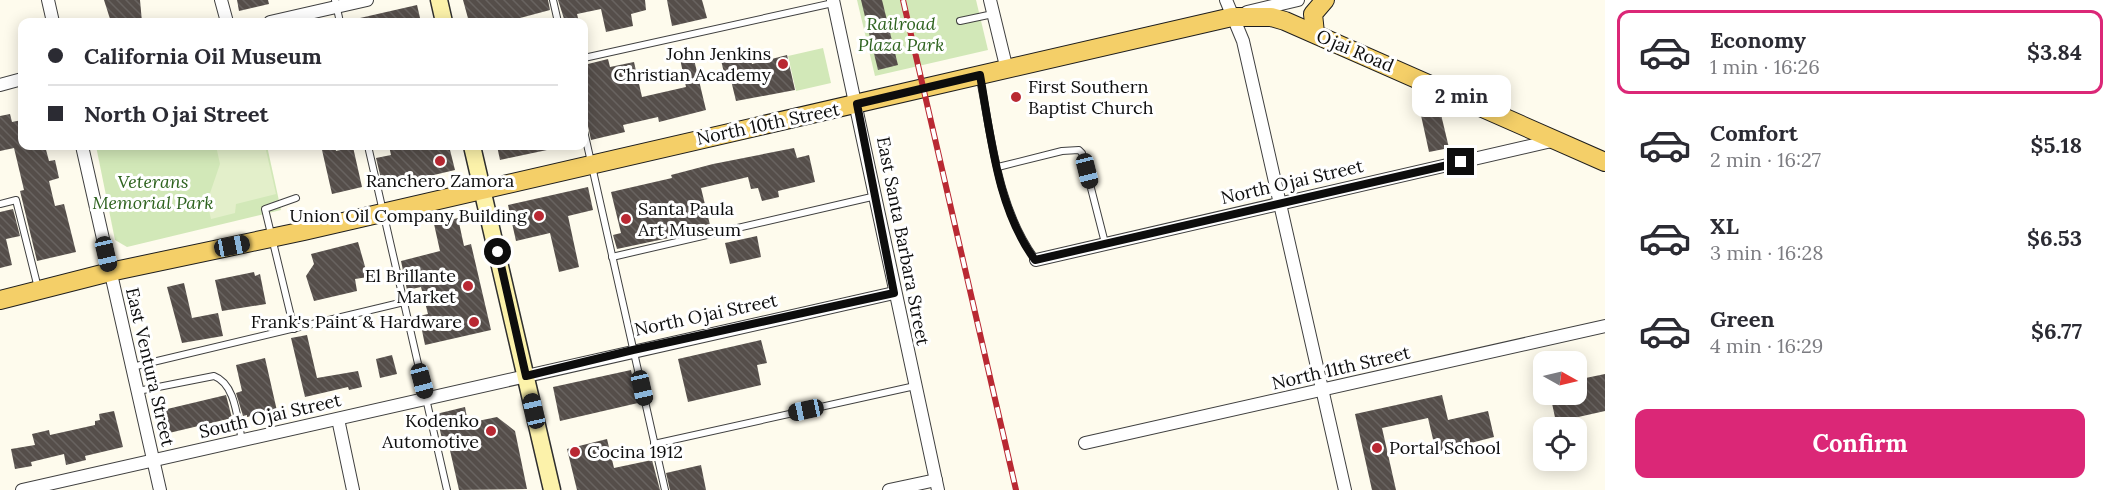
<!DOCTYPE html>
<meta charset="utf-8">
<style>
:root{--surface:#fff;--page:#f2f2f3;--text:#2b2b33;--muted:#7c7c81;--line:#e1e1e2;--accent:#db2777}
body{margin:0;font-family:Lora,serif;background:var(--page);color:var(--text);height:100vh;display:flex;flex-direction:column;font-size:22px;white-space:nowrap}
*{box-sizing:border-box;margin:0}
p{font-size:20px;color:var(--muted)}
.icon{flex:none;width:33px;height:33px;fill:none;stroke:currentColor;stroke-width:2;stroke-linecap:round;stroke-linejoin:round}
.map{position:relative;flex:1;overflow:hidden}
.side{display:flex;flex-direction:column;background:var(--surface);width:510px}
.side>*{flex:none}
.guide{position:absolute;left:18px;top:18px;width:570px;height:132px;border-radius:12px;box-shadow:0 3px 15px #0003;display:grid;align-content:center;height:132px;padding:0 30px;background:var(--surface)}
.needle{width:39px;rotate:98deg}
.buttons{position:absolute;left:1533px;top:351px;display:grid;gap:12px}
.buttons a{display:grid;place-items:center;width:54px;height:54px;border-radius:12px;background:var(--surface);box-shadow:0 3px 15px #0003;font-size:30px}
.end{position:absolute;width:27px;height:27px;margin:-14px;border:8px solid #0d0d0d;background:#fff;box-shadow:0 0 0 3px #fff}
.from{border-radius:50%}
.bubble{position:absolute;height:42px;border-radius:12px;background:var(--surface);box-shadow:0 3px 15px #0003;font-size:20px;font-weight:700;line-height:42px;text-align:center}
.car{position:absolute;width:18px;height:36px;margin:-18px -9px;border-radius:8px;box-shadow:0 0 4px 2px #0007;background:linear-gradient(#222 24%,#8ab4d8 0 40%,#222 0 76%,#8ab4d8 0 86%,#222 0)}
.guide b{display:flex;align-items:center;gap:21px;height:57px;font-size:22px}
.guide b+b{border-top:2px solid var(--line)}
.guide i{width:15px;height:15px;background:var(--text)}
ul{padding:10px 0 0;list-style:none}
li{display:flex;align-items:center;gap:18px;height:84px;margin:0 12px 9px;padding:0 18px;border:3px solid transparent;border-radius:12px}
li div{flex:1}
li b{display:block;font-size:22px}
li em{font-style:normal;font-weight:700}
li.active{border-color:var(--accent)}
li>.icon{width:54px;height:54px;stroke-width:1.5}
.button{display:flex;gap:12px;margin-top:auto;padding:12px 30px}
.button a{flex:1;height:69px;border-radius:12px;background:var(--accent);color:#fff;font-size:24px;font-weight:700;line-height:69px;text-align:center}
main{display:flex;flex:1;min-height:0}
.map>svg:first-child{display:block}
.grass{fill:#d2e8b8}
.pitch{fill:#e3efca}
.building{fill:url(#building-back-hatch)}
.lines{fill:none;stroke-linecap:round;stroke-linejoin:round}
.lane-casing{stroke:#404040;stroke-width:8}
.street-casing{stroke:#404040;stroke-width:14}
.secondary-casing{stroke:#2f2f2f;stroke-width:19}
.primary-casing{stroke:#1e1e1e;stroke-width:20}
.lane{stroke:#fff;stroke-width:6}
.street{stroke:#fff;stroke-width:12}
.secondary{stroke:#fcf2aa;stroke-width:16}
.primary{stroke:#f4cf68;stroke-width:18}
.rail-casing{stroke:#b92933;stroke-width:6}
.rail{stroke:#fff;stroke-width:4;stroke-dasharray:11;stroke-linecap:butt}
.route{stroke:#0d0d0d;stroke-width:8}
.poi-dot{fill:#b92933;stroke:#fff;stroke-width:2}
.labels{text-anchor:middle;stroke-width:6;stroke-linejoin:round;paint-order:stroke}
.park-label{font-size:18px;font-style:italic;fill:#2e631f;stroke:#fff}
.street-label{font-size:18px;fill:#0d0d0d;stroke:#fff}
.poi-label{font-size:18px;fill:#0d0d0d;stroke:#fff;text-anchor:end}
</style>
<main>
<div class="map">
<svg width="1605" height="490" viewBox="0 0 1605 490">
<defs>
<pattern id="building-back-hatch" width="6" height="6" patternUnits="userSpaceOnUse" patternTransform="scale(1.5)"><rect width="6" height="6" fill="#554e4a"/><path d="M-1 5l2 2M0 0l6 6M5-1l2 2" fill="none" stroke="#686360"/></pattern>
</defs>
<rect width="100%" height="100%" fill="#fefbed"/>
<g class="grass">
<polygon points="857,0 976,0 988,50 875,76"/>
<polygon points="823,48 831,83 796,91 788,56"/>
<polygon points="96,146 267,146 281,210 127,247 115,240"/>
</g>
<polygon class="pitch" points="216,146 265,146 276,194 236,204 235,213 211,219 207,202 220,164"/>
<g class="building">
<polygon points="104,0 140,0 142,22 111,22"/>
<polygon points="237,0 268,0 269,4 239,11"/>
<polygon points="463,0 548,0 550,10 505,22 469,22"/>
<polygon points="558,0 645,0 646,10 631,14 633,26 606,32 601,9 577,14 579,22 565,22"/>
<polygon points="667,0 702,0 707,18 672,26"/>
<polygon points="861,0 882,0 898,65 878,70"/>
<polygon points="417,5 421,22 361,22 360,18"/>
<polygon points="692,51 706,110 659,122 658,117 623,125 625,132 591,140 584,108 584,65 608,59 610,67 634,62 642,97 686,87 679,54"/>
<polygon points="744,51 745,55 749,54 752,64 787,55 795,90 736,101 730,76 725,77 720,56"/>
<polygon points="1417,97 1439,106 1449,148 1429,152"/>
<polygon points="10,114 12,122 22,120 22,146 45,146 49,161 55,160 59,178 49,181 55,206 64,204 76,252 37,261 20,191 24,190 14,148 0,151 0,116"/>
<polygon points="389,146 449,146 455,170 383,187 376,158 391,155"/>
<polygon points="497,146 546,146 547,150 500,160"/>
<polygon points="335,147 336,151 353,147 362,187 332,194 322,150"/>
<polygon points="794,148 797,158 809,155 815,182 778,191 779,197 762,201 758,188 751,189 748,177 701,188 711,229 617,249 613,235 621,233 611,192 672,178 671,175 713,164"/>
<polygon points="588,187 593,210 568,216 579,267 559,272 550,233 516,241 508,205"/>
<polygon points="13,209 20,236 6,239 12,265 0,268 0,212"/>
<polygon points="458,218 464,246 471,244 491,330 425,345 419,316 428,314 421,287 407,290 401,261 440,251 434,224"/>
<polygon points="757,236 761,257 730,264 725,243"/>
<polygon points="358,242 368,277 355,279 357,291 314,301 306,276 314,264 311,254"/>
<polygon points="254,272 255,276 260,274 266,304 222,311 215,280"/>
<polygon points="184,283 192,318 218,313 223,336 182,343 167,287"/>
<polygon points="307,335 317,378 358,371 362,387 349,390 348,387 305,397 291,338"/>
<polygon points="761,340 767,363 757,365 761,385 688,402 678,359"/>
<polygon points="392,355 397,374 380,378 376,359"/>
<polygon points="265,358 277,411 247,417 247,415 243,416 236,393 242,391 236,365"/>
<polygon points="631,370 638,403 560,421 553,387"/>
<polygon points="1605,374 1605,411 1556,422 1550,394 1576,394 1576,380"/>
<polygon points="226,395 232,418 169,433 163,410"/>
<polygon points="1442,395 1448,420 1488,411 1494,437 1436,452 1428,418 1382,428 1396,490 1372,490 1355,414"/>
<polygon points="465,407 468,423 497,417 515,431 527,489 459,490 449,446 444,447 436,414"/>
<polygon points="114,411 123,447 85,456 86,460 66,465 64,454 31,462 32,466 15,469 11,449 35,445 32,434 49,430 50,435 95,425 95,421 100,420 99,414"/>
<polygon points="607,439 614,468 652,460 660,490 577,490 567,449"/>
<polygon points="701,465 706,490 670,490 666,473"/>
</g>
<g class="lines">
<g class="lane-casing">
<g id="lane">
<polyline points="335,0 340,22"/>
<polyline points="553,0 558,22"/>
<polyline points="960,21 993,14"/>
<polyline points="584,58 833,3"/>
<path d="M980 79C992 140 998 209 1036 260"/>
<polyline points="584,131 665,490"/>
<polyline points="368,146 447,490"/>
<polyline points="998,167 1062,151 1079,150 1082,153 1105,243"/>
<polyline points="0,204 16,200 38,288"/>
<polyline points="612,257 876,196"/>
<polyline points="294,329 265,209 296,198"/>
<polyline points="132,367 404,302"/>
<path d="M138 391 214 376C236 384 237 420 242 440"/>
<polyline points="654,444 915,386"/>
</g>
</g>
<g class="street-casing">
<g id="street">
<polyline points="48,0 53,22"/>
<polyline points="221,0 227,22"/>
<polyline points="833,0 938,490"/>
<polyline points="990,0 1007,70"/>
<polyline points="1226,0 1243,41 1345,490"/>
<polyline points="1247,12 1298,0"/>
<polyline points="270,22 367,0"/>
<polyline points="0,85 22,79"/>
<polyline points="82,146 160,490"/>
<polyline points="1036,260 1556,140"/>
<polyline points="338,419 353,490"/>
<polyline points="1085,443 1605,326"/>
<path d="M22 490C313 423 604 358 894 293"/>
<polyline points="889,490 936,480"/>
</g>
</g>
<g class="secondary-casing">
<g id="secondary">
<polyline points="439,0 444,22"/>
<polyline points="472,146 552,490"/>
</g>
</g>
<g class="primary-casing">
<g id="primary">
<polyline points="1315,33 1313,14 1325,0"/>
<polyline points="0,300 110,272 304,231 1232,17 1271,17 1285,21 1605,162"/>
</g>
</g>
<use href="#lane" class="lane"/>
<use href="#street" class="street"/>
<use href="#secondary" class="secondary"/>
<use href="#primary" class="primary"/>
<g class="rail-casing">
<polyline id="rail" points="903,0 1016,490"/>
</g>
<use href="#rail" class="rail"/>
</g>
<g class="lines">
<path class="route" d="M498 252 526 376 633 350 894 293 857 104 980 75C991 137 997 208 1035 260L1461 162"/>
</g>
<g class="poi-dot">
<circle cx="783" cy="64" r="6"/>
<circle cx="1016" cy="97" r="6"/>
<circle cx="440" cy="161" r="6"/>
<circle cx="539" cy="216" r="6"/>
<circle cx="626" cy="219" r="6"/>
<circle cx="468" cy="286" r="6"/>
<circle cx="474" cy="322" r="6"/>
<circle cx="491" cy="431" r="6"/>
<circle cx="1377" cy="448" r="6"/>
<circle cx="575" cy="452" r="6"/>
</g>
<g class="labels">
<g class="park-label">
<text x="901" y="30">Railroad<tspan x="901" dy="21">Plaza Park</tspan></text>
<text x="153" y="188">Veterans<tspan x="153" dy="21">Memorial Park</tspan></text>
</g>
<g class="street-label">
<text transform="translate(1355 51) rotate(23)" y="6">Ojai Road</text>
<text transform="translate(768 124) rotate(-12)" y="6">North 10th Street</text>
<text transform="translate(1292 182) rotate(-13)" y="6">North Ojai Street</text>
<text transform="translate(903 241) rotate(79)" y="6">East Santa Barbara Street</text>
<text transform="translate(706 315) rotate(-12)" y="6">North Ojai Street</text>
<text transform="translate(150 367) rotate(77)" y="6">East Ventura Street</text>
<text transform="translate(1341 368) rotate(-13)" y="6">North 11th Street</text>
<text transform="translate(270 416) rotate(-13)" y="6">South Ojai Street</text>
</g>
<g class="poi-label">
<text x="771" y="60">John Jenkins<tspan x="771" dy="21">Christian Academy</tspan></text>
<text x="1028" y="93" text-anchor="start">First Southern<tspan x="1028" dy="21">Baptist Church</tspan></text>
<text x="440" y="187" text-anchor="middle">Ranchero Zamora</text>
<text x="638" y="215" text-anchor="start">Santa Paula<tspan x="638" dy="21">Art Museum</tspan></text>
<text x="527" y="222">Union Oil Company Building</text>
<text x="456" y="282">El Brillante<tspan x="456" dy="21">Market</tspan></text>
<text x="462" y="328">Frank's Paint &amp; Hardware</text>
<text x="479" y="427">Kodenko<tspan x="479" dy="21">Automotive</tspan></text>
<text x="1389" y="454" text-anchor="start">Portal School</text>
<text x="587" y="458" text-anchor="start">Cocina 1912</text>
</g>
</g>
</svg>
<div class="buttons">
<a><svg class="needle" viewBox="-14 -14 28 28"><path d="M0-13l5 13h-10z" fill="#e53935"/><path d="M0 13l5-13h-10z" fill="#7c7c81"/></svg></a>
<a><svg class="icon" aria-label="locate" viewBox="0 0 24 24"><circle cx="12" cy="12" r="6"/><path d="M12 2v4M12 18v4M2 12h4M18 12h4"/></svg></a>
</div>
<i class="end from" style="left:498px;top:252px"></i>
<i class="end" style="left:1461px;top:162px"></i>
<div class="bubble" style="left:1412px;top:75px;width:99px">2 min</div>
<i class="car" style="left:1087px;top:171px;rotate:166deg"></i>
<i class="car" style="left:232px;top:246px;rotate:79deg"></i>
<i class="car" style="left:106px;top:254px;rotate:167deg"></i>
<i class="car" style="left:422px;top:381px;rotate:165deg"></i>
<i class="car" style="left:642px;top:388px;rotate:167deg"></i>
<i class="car" style="left:806px;top:410px;rotate:258deg"></i>
<i class="car" style="left:534px;top:411px;rotate:347deg"></i>
<div class="guide">
<b><i class="from"></i>California Oil Museum</b>
<b><i></i>North Ojai Street</b>
</div>
</div>
<section class="side">
<ul>
<li class="active"><svg class="icon" aria-label="car" viewBox="0 0 24 24"><path d="M5 17H2v-5l4-1 3-4h7l3 4 3 1v5h-3M9 17h6M6 11h13"/><circle cx="7" cy="17" r="2"/><circle cx="17" cy="17" r="2"/></svg><div><b>Economy</b><p>1 min · 16:26</p></div><em>$3.84</em></li>
<li><svg class="icon" aria-label="car" viewBox="0 0 24 24"><path d="M5 17H2v-5l4-1 3-4h7l3 4 3 1v5h-3M9 17h6M6 11h13"/><circle cx="7" cy="17" r="2"/><circle cx="17" cy="17" r="2"/></svg><div><b>Comfort</b><p>2 min · 16:27</p></div><em>$5.18</em></li>
<li><svg class="icon" aria-label="car" viewBox="0 0 24 24"><path d="M5 17H2v-5l4-1 3-4h7l3 4 3 1v5h-3M9 17h6M6 11h13"/><circle cx="7" cy="17" r="2"/><circle cx="17" cy="17" r="2"/></svg><div><b>XL</b><p>3 min · 16:28</p></div><em>$6.53</em></li>
<li><svg class="icon" aria-label="car" viewBox="0 0 24 24"><path d="M5 17H2v-5l4-1 3-4h7l3 4 3 1v5h-3M9 17h6M6 11h13"/><circle cx="7" cy="17" r="2"/><circle cx="17" cy="17" r="2"/></svg><div><b>Green</b><p>4 min · 16:29</p></div><em>$6.77</em></li>
</ul>
<div class="button"><a>Confirm</a></div>
</section>
</main>
